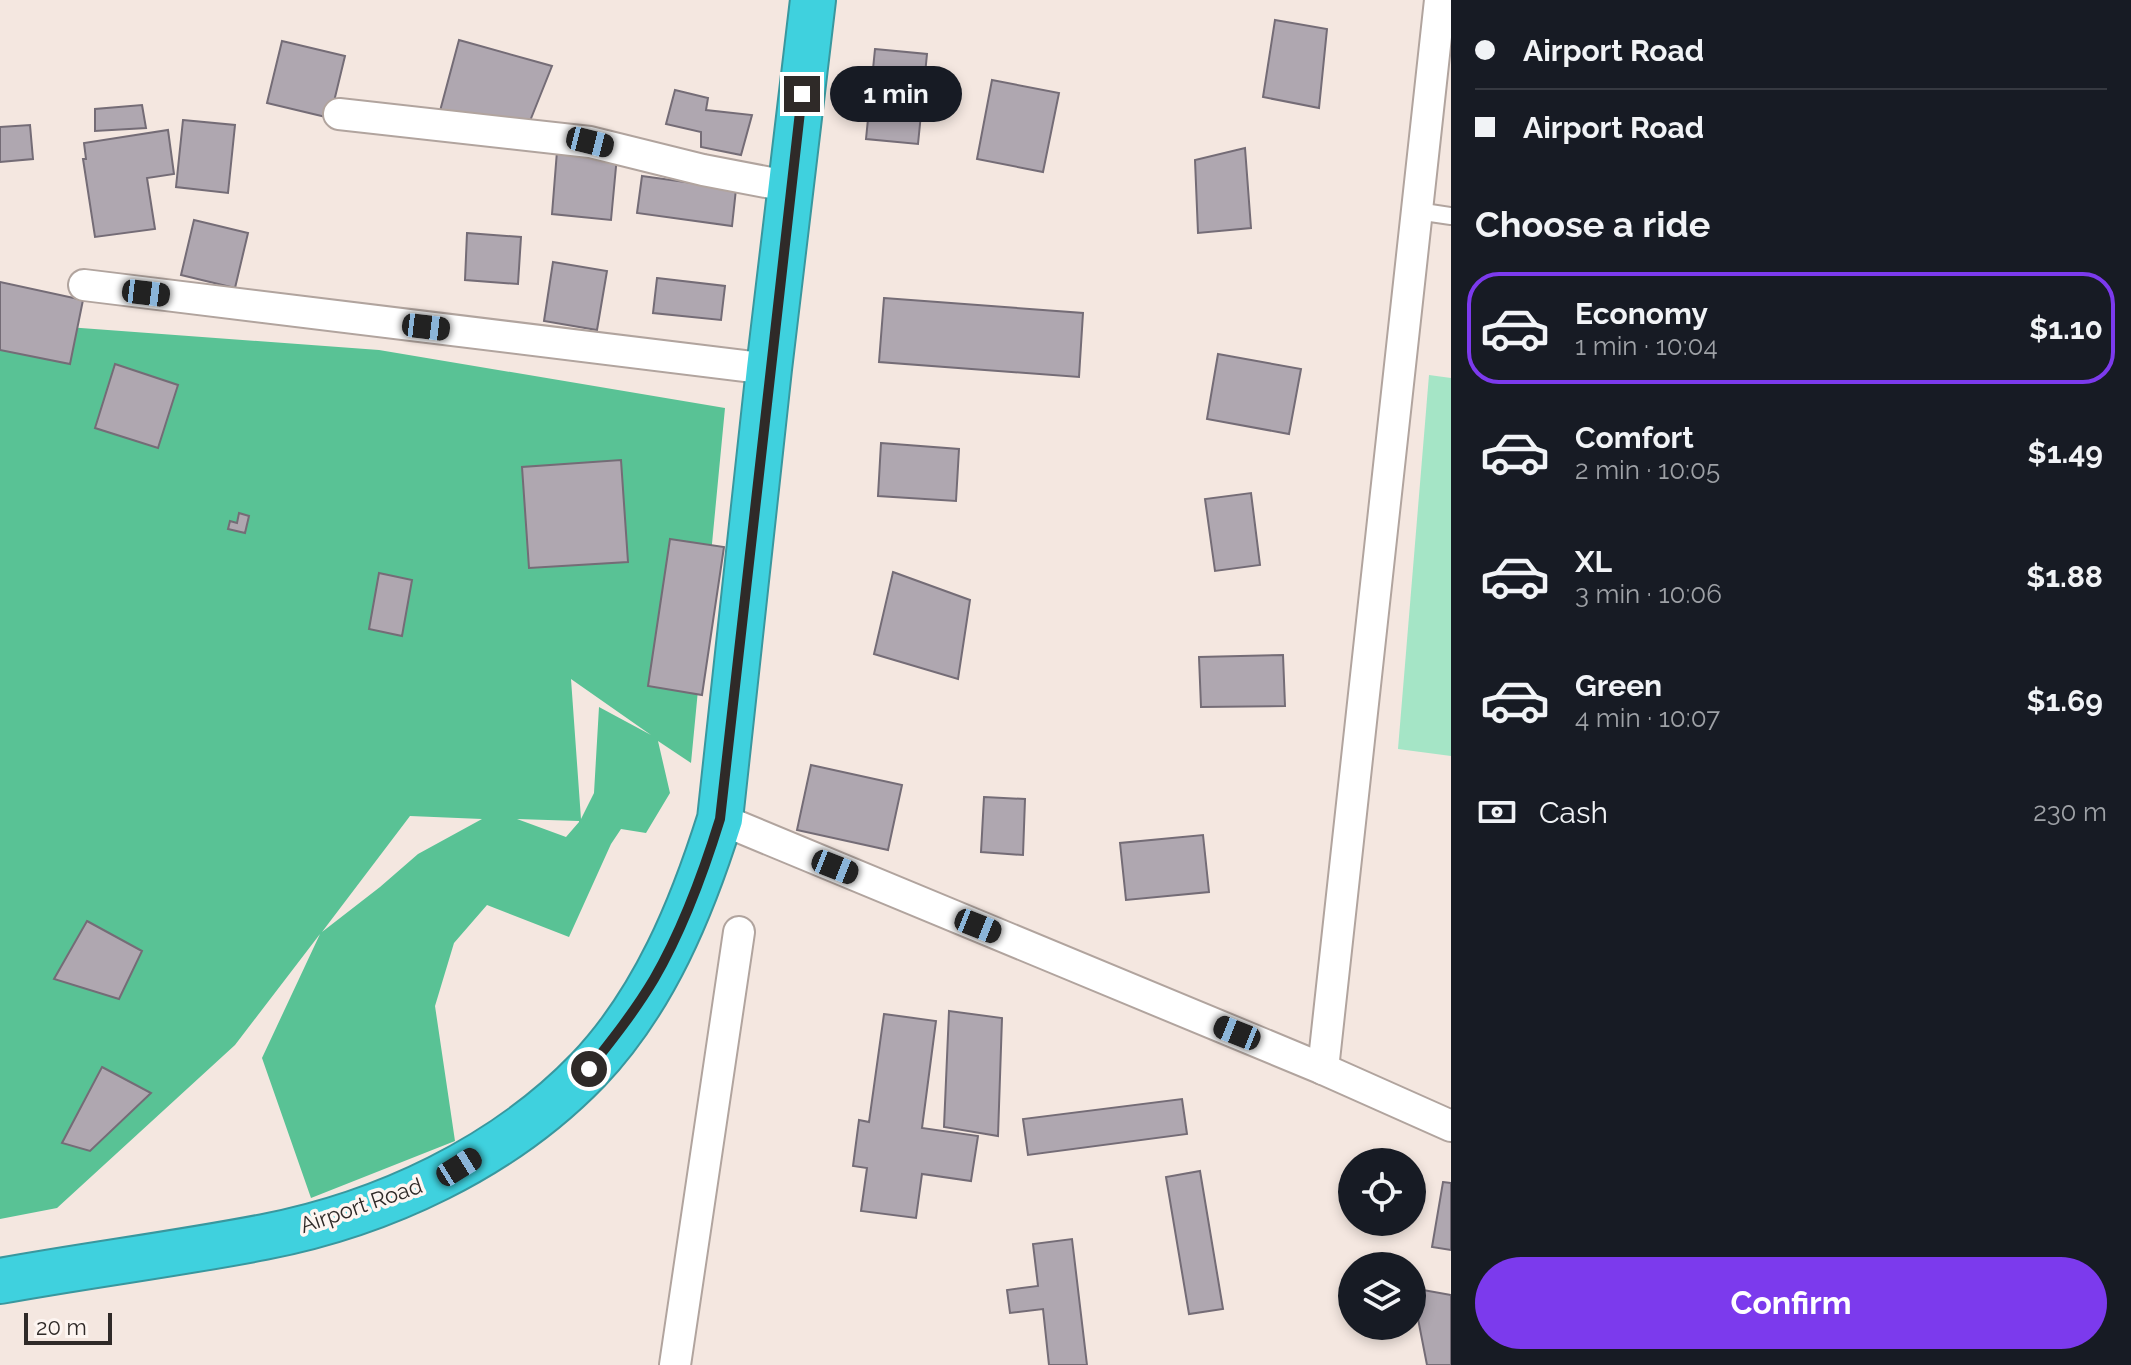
<!DOCTYPE html>
<meta charset="utf-8">
<style>
:root{--surface:#171b24;--page:#242831;--text:#f1f3f6;--muted:#9ea1a6;--line:#363941;--accent:#7c3aed}
body{margin:0;font-family:Raleway,sans-serif;background:var(--page);color:var(--text);height:100vh;display:flex;flex-direction:column;font-size:30px;white-space:nowrap}
*{box-sizing:border-box;margin:0}
p{font-size:26px;color:var(--muted)}
.icon{flex:none;width:44px;height:44px;fill:none;stroke:currentColor;stroke-width:2;stroke-linecap:round;stroke-linejoin:round}
.map{position:relative;flex:1;overflow:hidden}
.details{display:flex;flex-direction:column;background:var(--surface);width:680px}
.details>*{flex:none}
.banner{display:grid;align-content:center;height:176px;padding:0 24px;background:var(--surface)}
.buttons{position:absolute;left:1338px;top:1148px;display:grid;gap:16px}
.buttons a{display:grid;place-items:center;width:88px;height:88px;border-radius:50%;background:var(--surface);box-shadow:0 4px 12px #0003;font-size:40px}
.scale{position:absolute;left:24px;bottom:20px;width:88px;box-sizing:border-box;padding-left:8px;border:4px solid #2f2a28;border-top:0;font-size:22px;line-height:28px;white-space:nowrap;color:#2f2a28;-webkit-text-stroke:6px #fdf5f1;paint-order:stroke}
.end{position:absolute;width:36px;height:36px;margin:-18px;border:10px solid #2f2a28;background:#fff;box-shadow:0 0 0 4px #fff}
.from{border-radius:50%}
.bubble{position:absolute;height:56px;border-radius:28px;background:var(--surface);box-shadow:0 4px 12px #0003;font-size:26px;font-weight:700;line-height:56px;text-align:center}
.car{position:absolute;width:24px;height:48px;margin:-24px -12px;border-radius:10px;box-shadow:0 0 6px 2px #0007;background:linear-gradient(#222 24%,#8ab4d8 0 40%,#222 0 76%,#8ab4d8 0 86%,#222 0)}
.banner b{display:flex;align-items:center;gap:28px;height:76px;font-size:30px}
.banner b+b{border-top:2px solid var(--line)}
.banner i{width:20px;height:20px;background:var(--text)}
ul{padding:0;list-style:none}
li{display:flex;align-items:center;gap:24px;height:112px;margin:0 16px 12px;padding:0 8px;border:4px solid transparent;border-radius:32px}
li div{flex:1}
li b{display:block;font-size:30px}
li em{font-style:normal;font-weight:700}
li.active{border-color:var(--accent)}
li>.icon{width:72px;height:72px;stroke-width:1.5}
h2{padding:0 24px;font-size:36px;line-height:96px}
.pay{display:flex;align-items:center;gap:20px;height:88px;padding:0 24px;font-size:30px}
.pay p{margin-inline-start:auto}
.cta{display:flex;gap:16px;margin-top:auto;padding:16px 24px}
.cta a{flex:1;height:92px;border-radius:48px;background:var(--accent);color:#fff;font-size:32px;font-weight:700;line-height:92px;text-align:center}
main{display:flex;flex:1;min-height:0}
.map>svg:first-child{display:block}
.green{fill:#a5e5c6}
.forest{fill:#59c295;fill-rule:evenodd}
.building{fill:#afa7b0;stroke:#746c76;stroke-width:2}
.lines{fill:none;stroke-linecap:round;stroke-linejoin:round}
.lane-casing{stroke:#b1a49e;stroke-width:20}
.street-casing{stroke:#b1a49e;stroke-width:34}
.highway-casing{stroke:#39979e;stroke-width:48}
.lane{stroke:#fff;stroke-width:16}
.street{stroke:#fff;stroke-width:30}
.highway{stroke:#3fd1de;stroke-width:44}
.route{stroke:#2f2a28;stroke-width:10}
.labels{text-anchor:middle;stroke-width:7;stroke-linejoin:round;paint-order:stroke}
.street-label{font-size:22px;fill:#2f2a28;stroke:#fdf5f1}
</style>
<main>
<div class="map">
<svg width="1451" height="1365" viewBox="0 0 1451 1365">
<rect width="100%" height="100%" fill="#f4e7e0"/>
<polygon class="green" points="1429,375 1451,378 1451,756 1398,749"/>
<path class="forest" d="M0 322 379 350 725 408 691 763 658 741 670 793 646 833 621 829 611 844 569 937 487 905 454 943 435 1006 455 1141 311 1198 262 1058 320 934 235 1045 57 1208 0 1219ZM571 679 651 735 599 707 594 793 581 819ZM410 816 482 819 418 854 380 887 322 932ZM517 819 579 821V822L566 837Z"/>
<g class="building">
<polygon points="1275,20 1327,29 1319,108 1263,97"/>
<polygon points="459,40 552,66 528,126 440,111"/>
<polygon points="282,41 345,56 330,118 267,103"/>
<polygon points="875,49 927,54 918,144 866,139"/>
<polygon points="992,80 1059,93 1043,172 977,159"/>
<polygon points="675,90 708,98 706,110 752,115 741,155 701,147 701,132 666,124"/>
<polygon points="142,105 146,128 95,131 95,109"/>
<polygon points="183,120 235,125 228,193 176,187"/>
<polygon points="30,125 33,159 0,162 0,127"/>
<polygon points="168,130 174,174 147,178 155,229 95,237 83,159 86,159 84,143"/>
<polygon points="1245,148 1251,228 1198,233 1195,160"/>
<polygon points="557,151 617,156 611,220 552,214"/>
<polygon points="642,176 736,189 732,226 637,213"/>
<polygon points="194,220 248,233 235,288 181,275"/>
<polygon points="467,233 521,237 518,284 465,280"/>
<polygon points="553,262 607,271 597,330 544,321"/>
<polygon points="657,278 725,286 721,320 653,313"/>
<polygon points="0,282 83,300 70,364 0,350"/>
<polygon points="884,298 1083,313 1079,377 879,362"/>
<polygon points="1218,354 1301,369 1289,434 1207,419"/>
<polygon points="115,364 178,385 158,448 95,428"/>
<polygon points="881,443 959,449 956,501 878,496"/>
<polygon points="621,460 628,562 529,568 522,467"/>
<polygon points="1251,493 1260,565 1215,571 1205,499"/>
<polygon points="239,513 249,516 245,533 228,529 230,521 237,523"/>
<polygon points="670,539 724,547 702,695 648,686"/>
<polygon points="893,572 970,600 958,679 874,654"/>
<polygon points="379,573 412,580 402,636 369,629"/>
<polygon points="1283,655 1285,706 1201,707 1199,657"/>
<polygon points="811,765 902,785 888,850 797,830"/>
<polygon points="984,797 1025,799 1023,855 981,852"/>
<polygon points="1203,835 1209,892 1126,900 1120,843"/>
<polygon points="87,921 142,951 119,999 54,979"/>
<polygon points="949,1011 1002,1018 998,1136 944,1127"/>
<polygon points="884,1014 936,1021 922,1128 978,1136 971,1181 922,1174 916,1218 861,1211 867,1168 853,1166 859,1120 869,1122"/>
<polygon points="102,1067 151,1093 90,1151 62,1143"/>
<polygon points="1182,1099 1187,1134 1028,1155 1023,1119"/>
<polygon points="1200,1171 1223,1309 1189,1314 1166,1177"/>
<polygon points="1443,1182 1451,1183 1451,1250 1432,1247"/>
<polygon points="1072,1239 1087,1365 1049,1365 1043,1309 1010,1313 1007,1290 1038,1286 1033,1244"/>
<polygon points="1412,1288 1451,1295 1451,1365 1427,1365"/>
</g>
<g class="lines">
<g class="lane-casing">
<polyline id="lane" points="1417,211 1451,216"/>
</g>
<g class="street-casing">
<g id="street">
<polyline points="339,114 590,142 703,170 792,187"/>
<polyline points="84,285 769,369"/>
<polyline points="720,819 1323,1069 1451,1126"/>
<polyline points="1323,1069 1440,0"/>
<polyline points="675,1365 739,932"/>
</g>
</g>
<g class="highway-casing">
<path id="highway" d="M0 1281C88 1265 176 1254 264 1237 383 1214 503 1158 588 1070 654 1001 692 908 720 819L769 369 813 0"/>
</g>
<use href="#lane" class="lane"/>
<use href="#street" class="street"/>
<use href="#highway" class="highway"/>
</g>
<g class="lines">
<path class="route" d="M589 1069C612 1040 635 1011 654 979 683 929 703 874 720 819L802 94"/>
</g>
<g class="labels">
<g class="street-label">
<text transform="translate(361 1205) rotate(-19)" y="8">Airport Road</text>
</g>
</g>
</svg>
<div class="buttons">
<a><svg class="icon" aria-label="locate" viewBox="0 0 24 24"><circle cx="12" cy="12" r="6"/><path d="M12 2v4M12 18v4M2 12h4M18 12h4"/></svg></a>
<a><svg class="icon" aria-label="layers" viewBox="0 0 24 24"><path d="M12 4l9 5-9 5-9-5zM3 14l9 5 9-5"/></svg></a>
</div>
<div class="scale">20 m</div>
<i class="end from" style="left:589px;top:1069px"></i>
<i class="end" style="left:802px;top:94px"></i>
<div class="bubble" style="left:830px;top:66px;width:132px">1 min</div>
<i class="car" style="left:590px;top:142px;rotate:104deg"></i>
<i class="car" style="left:146px;top:293px;rotate:97deg"></i>
<i class="car" style="left:426px;top:327px;rotate:97deg"></i>
<i class="car" style="left:835px;top:867px;rotate:112deg"></i>
<i class="car" style="left:978px;top:926px;rotate:112deg"></i>
<i class="car" style="left:1237px;top:1033px;rotate:292deg"></i>
<i class="car" style="left:459px;top:1167px;rotate:58deg"></i>
</div>
<section class="details">
<div class="banner">
<b><i class="from"></i>Airport Road</b>
<b><i></i>Airport Road</b>
</div>
<h2>Choose a ride</h2>
<ul>
<li class="active"><svg class="icon" aria-label="car" viewBox="0 0 24 24"><path d="M5 17H2v-5l4-1 3-4h7l3 4 3 1v5h-3M9 17h6M6 11h13"/><circle cx="7" cy="17" r="2"/><circle cx="17" cy="17" r="2"/></svg><div><b>Economy</b><p>1 min · 10:04</p></div><em>$1.10</em></li>
<li><svg class="icon" aria-label="car" viewBox="0 0 24 24"><path d="M5 17H2v-5l4-1 3-4h7l3 4 3 1v5h-3M9 17h6M6 11h13"/><circle cx="7" cy="17" r="2"/><circle cx="17" cy="17" r="2"/></svg><div><b>Comfort</b><p>2 min · 10:05</p></div><em>$1.49</em></li>
<li><svg class="icon" aria-label="car" viewBox="0 0 24 24"><path d="M5 17H2v-5l4-1 3-4h7l3 4 3 1v5h-3M9 17h6M6 11h13"/><circle cx="7" cy="17" r="2"/><circle cx="17" cy="17" r="2"/></svg><div><b>XL</b><p>3 min · 10:06</p></div><em>$1.88</em></li>
<li><svg class="icon" aria-label="car" viewBox="0 0 24 24"><path d="M5 17H2v-5l4-1 3-4h7l3 4 3 1v5h-3M9 17h6M6 11h13"/><circle cx="7" cy="17" r="2"/><circle cx="17" cy="17" r="2"/></svg><div><b>Green</b><p>4 min · 10:07</p></div><em>$1.69</em></li>
</ul>
<div class="pay"><svg class="icon" aria-label="cash" viewBox="0 0 24 24"><path d="M3 7h18v10H3z"/><circle cx="12" cy="12" r="2"/></svg>Cash<p>230 m</p></div>
<div class="cta"><a>Confirm</a></div>
</section>
</main>
